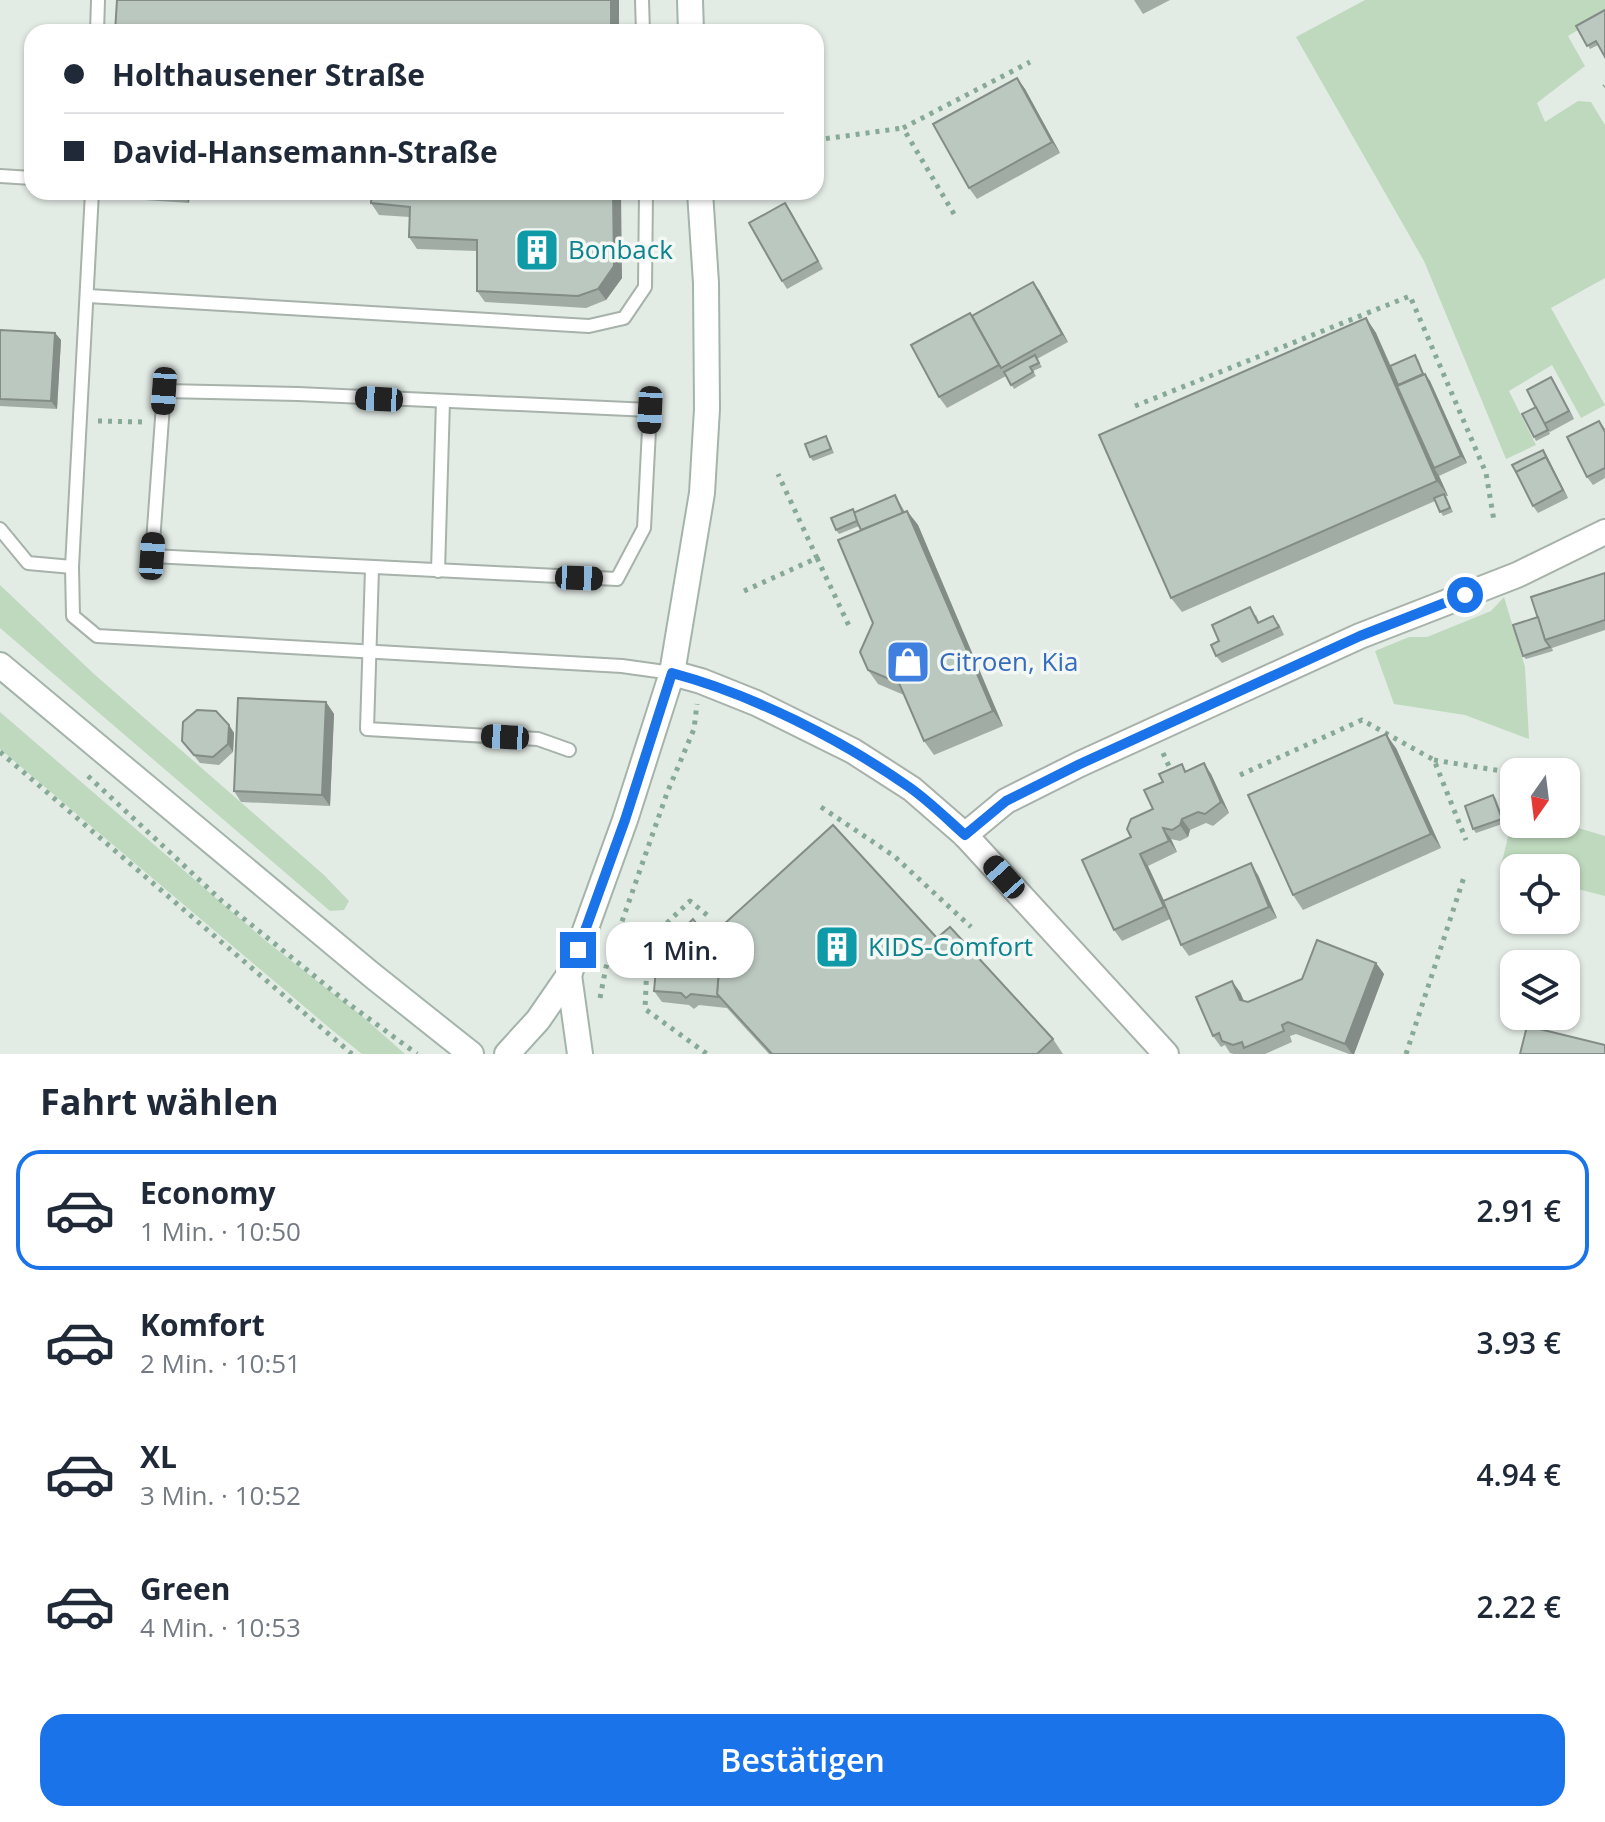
<!DOCTYPE html>
<html lang="de">
<meta charset="utf-8">
<style>
:root{--surface:#fff;--page:#f2f2f3;--text:#1f2937;--muted:#747a83;--line:#e0e1e3;--accent:#1a73e8}
body{margin:0;font-family:"Open Sans",sans-serif;background:var(--page);color:var(--text);height:100vh;display:flex;flex-direction:column;font-size:30px;white-space:nowrap}
*{box-sizing:border-box;margin:0}
p{font-size:26px;color:var(--muted)}
.icon{flex:none;width:44px;height:44px;fill:none;stroke:currentColor;stroke-width:2;stroke-linecap:round;stroke-linejoin:round}
.map{position:relative;height:1054px;overflow:hidden}
.details{display:flex;flex-direction:column;background:var(--surface);flex:1}
.details>*{flex:none}
.hud{position:absolute;left:24px;top:24px;width:800px;height:176px;border-radius:24px;box-shadow:0 2px 6px #0004;display:grid;align-content:center;height:176px;padding:0 40px;background:var(--surface)}
.needle{width:52px;rotate:194deg}
.buttons{position:absolute;left:1500px;top:758px;display:grid;gap:16px}
.buttons a{display:grid;place-items:center;width:80px;height:80px;border-radius:16px;background:var(--surface);box-shadow:0 2px 6px #0004;font-size:40px}
.end{position:absolute;width:36px;height:36px;margin:-18px;border:10px solid #1a73e8;background:#fff;box-shadow:0 0 0 4px #fff}
.from{border-radius:50%}
.bubble{position:absolute;height:56px;border-radius:24px;background:var(--surface);box-shadow:0 2px 6px #0004;font-size:26px;font-weight:600;line-height:56px;text-align:center}
.car{position:absolute;width:24px;height:48px;margin:-24px -12px;border-radius:10px;box-shadow:0 0 6px 2px #0007;background:linear-gradient(#222 24%,#8ab4d8 0 40%,#222 0 76%,#8ab4d8 0 86%,#222 0)}
.hud b{display:flex;align-items:center;gap:28px;height:76px;font-size:30px}
.hud b+b{border-top:2px solid var(--line)}
.hud i{width:20px;height:20px;background:var(--text)}
ul{padding:0;list-style:none}
li{display:flex;align-items:center;gap:24px;height:120px;margin:0 16px 12px;padding:0 24px;border:4px solid transparent;border-radius:24px}
li div{flex:1}
li b{display:block;font-size:30px}
li em{font-style:normal;font-weight:600}
li.current{border-color:var(--accent)}
li>.icon{width:72px;height:72px;stroke-width:1.5}
h2{padding:0 40px;font-size:36px;line-height:96px}
.button{display:flex;gap:16px;margin-top:auto;padding:16px 40px}
.button a{flex:1;height:92px;border-radius:24px;background:var(--accent);color:#fff;font-size:32px;font-weight:600;line-height:92px;text-align:center}
.map>svg:first-child{display:block}
.green{fill:#bed9be}
.lines{fill:none;stroke-linecap:round;stroke-linejoin:round}
.lane-casing{stroke:#a6b2aa;stroke-width:16}
.street-casing{stroke:#a6b2aa;stroke-width:28}
.secondary-casing{stroke:#a3b5aa;stroke-width:28}
.path{stroke:#87aa96;stroke-width:5;stroke-dasharray:4 6;stroke-linecap:butt}
.lane{stroke:#fff;stroke-width:12}
.street{stroke:#fff;stroke-width:24}
.secondary{stroke:#fff;stroke-width:24}
.wall{fill:#a1aca5}
.shaded-wall{fill:#838c86}
.building{fill:#bbc8c0;stroke:#838c86;stroke-width:2}
.route{stroke:#1a73e8;stroke-width:10}
.labels{text-anchor:middle;stroke-width:7;stroke-linejoin:round;paint-order:stroke}
.culture-label{font-size:26px;fill:#0d838f;stroke:#f3f8f4;text-anchor:start}
.shop-label{font-size:26px;fill:#366cbe;stroke:#f3f8f4;text-anchor:start}
</style>
<div class="map">
<svg width="1605" height="1054" viewBox="0 0 1605 1054">
<rect width="100%" height="100%" fill="#e3ebe5"/>
<g class="green">
<polygon points="1365,0 1605,0 1605,14 1568,36 1585,66 1537,103 1545,122 1578,101 1591,102 1605,125 1605,278 1551,308 1605,405 1581,418 1552,365 1509,391 1536,445 1506,459 1424,261 1296,37"/>
<polygon points="0,585 94,674 324,875 349,901 344,910 330,911 0,628"/>
<polygon points="1504,597 1525,667 1529,739 1465,715 1394,704 1375,651 1409,637 1427,637 1491,611"/>
<polygon points="0,712 266,941 362,1016 405,1054 362,1054 332,1030 0,749"/>
<polygon points="1514,812 1514,824 1565,824 1605,836 1605,896 1566,886 1566,868 1514,868 1514,873 1500,870"/>
</g>
<g class="lines">
<g class="lane-casing">
<g id="lane">
<polyline points="642,0 643,32"/>
<polyline points="97,32 98,0"/>
<polyline points="0,176 32,178"/>
<polyline points="92,192 72,567 73,616 97,636 622,666 672,673"/>
<polyline points="88,296 589,326 624,318 645,287 646,192"/>
<polygon points="164,391 298,394 650,410 644,528 617,579 152,556"/>
<polyline points="0,529 28,563 72,567"/>
<polyline points="372,569 367,729 538,739 569,750"/>
<polyline points="438,571 443,401"/>
</g>
</g>
<g class="street-casing">
<g id="street">
<polyline points="672,673 701,681 756,703 853,751 912,789 965,835 1166,1054"/>
<polyline points="965,835 1006,801 1080,764 1360,636 1517,575 1605,532"/>
</g>
</g>
<g class="secondary-casing">
<g id="secondary">
<polyline points="690,0 691,32"/>
<polyline points="0,665 373,976 471,1054"/>
<polyline points="569,975 580,1054"/>
<polyline points="507,1054 538,1020 569,975 625,820 672,673 702,493 707,409 706,283 700,192"/>
</g>
</g>
<g class="path">
<polyline points="1604,87 1605,86"/>
<polyline points="816,140 903,128"/>
<polyline points="954,214 903,128 1030,62"/>
<polyline points="1135,406 1410,296 1486,473 1494,521"/>
<polyline points="98,421 144,422"/>
<polyline points="817,558 850,628"/>
<polyline points="744,591 817,558 778,474"/>
<polyline points="0,752 352,1054"/>
<polyline points="1163,753 1172,773"/>
<polyline points="1434,760 1514,773"/>
<polyline points="1240,775 1362,720 1434,760 1466,840"/>
<polyline points="88,776 222,901 349,1004 417,1054"/>
<polyline points="821,807 894,856 971,927"/>
<polyline points="707,915 690,901 648,941 645,1009 707,1054"/>
<polyline points="600,998 606,967 667,793 694,729 697,704"/>
<polyline points="1406,1054 1465,874"/>
</g>
<use href="#lane" class="lane"/>
<use href="#street" class="street"/>
<use href="#secondary" class="secondary"/>
</g>
<g class="wall">
<polygon points="1134,0 1170,0 1143,14"/>
<polygon points="1605,10 1598,45 1590,49 1576,26"/>
<polygon points="1017,78 1025,89 1060,153 977,199 969,188"/>
<polygon points="125,192 190,192 189,203 130,199"/>
<polygon points="372,192 622,278 606,300 586,308 485,302 477,291 477,251 417,249 409,237 410,217 379,215 371,203"/>
<polygon points="785,203 823,269 787,289 782,281"/>
<polygon points="1039,290 1068,342 1037,359 1042,367 1033,371 1036,376 1014,389 1006,376 947,408 939,397 972,316"/>
<polygon points="1366,318 1376,333 1391,366 1418,359 1424,374 1425,374 1430,381 1467,463 1439,476 1448,496 1446,496 1453,512 1443,516 1435,501 1182,612 1171,598"/>
<polygon points="0,330 55,333 61,340 57,409 0,406"/>
<polygon points="1551,377 1556,385 1574,419 1550,432 1549,431 1550,434 1536,441 1534,437 1536,407"/>
<polygon points="1599,421 1605,429 1605,478 1593,485 1587,477"/>
<polygon points="828,440 834,453 813,461 810,457"/>
<polygon points="1543,450 1568,498 1538,513 1533,506"/>
<polygon points="895,495 905,512 907,511 918,525 1003,726 934,755 924,741 904,695 878,684 868,670 873,623 861,530 859,526 839,534 836,530 855,512"/>
<polygon points="1605,573 1605,630 1552,648 1553,651 1526,659 1523,656 1538,617"/>
<polygon points="1256,615 1259,622 1279,624 1284,635 1222,663 1216,656 1219,641"/>
<polygon points="326,702 334,714 330,806 241,802 234,791"/>
<polygon points="229,725 234,733 233,752 219,765 200,763 182,741"/>
<polygon points="1396,748 1441,848 1303,910 1293,895"/>
<polygon points="1182,764 1186,771 1211,774 1229,813 1213,826 1206,823 1190,830 1188,837 1180,841 1171,839 1177,852 1148,866 1164,901 1258,875 1277,918 1189,956 1181,945 1170,919 1122,941 1114,930 1131,837 1153,809 1163,782"/>
<polygon points="1493,795 1496,799 1505,823 1476,833 1473,829"/>
<polygon points="700,928 937,938 1053,1039 1063,1054 769,1054 727,1008 699,1005 694,1009 689,1005 662,1002 654,991"/>
<polygon points="1376,963 1384,974 1354,1054 1349,1054 1296,1034 1290,1036 1292,1042 1265,1054 1234,1054 1230,1053 1225,1045 1221,1047 1213,1036 1240,992 1244,1001 1248,1002"/>
</g>
<g class="shaded-wall">
<rect x="611" y="0" width="8" height="32"/>
<polygon points="1017,78 1025,89 1060,153 1052,142"/>
<polygon points="182,192 190,192 189,203"/>
<polygon points="613,192 621,192 622,278 606,300 598,289"/>
<polygon points="785,203 790,210 823,269 818,261"/>
<polygon points="1033,282 1039,290 1068,342 1062,334"/>
<polygon points="1366,318 1376,333 1434,468 1439,476 1448,496 1437,481"/>
<polygon points="55,333 61,340 57,409 51,401"/>
<polygon points="1425,374 1430,381 1467,463 1461,456"/>
<polygon points="1551,377 1556,385 1574,419 1569,411"/>
<polygon points="1543,450 1546,454 1568,498 1563,490"/>
<polygon points="907,511 918,525 1003,726 993,711"/>
<polygon points="326,702 334,714 330,806 322,795"/>
<polygon points="229,725 234,733 233,752 228,744"/>
<polygon points="1386,734 1396,748 1441,848 1431,834"/>
<polygon points="1204,763 1211,774 1229,813 1221,802"/>
<polygon points="1182,819 1190,830 1188,837 1180,825"/>
<polygon points="1163,828 1171,839 1177,852 1169,841"/>
<polygon points="1140,854 1148,866 1172,918 1164,907"/>
<polygon points="1251,863 1258,875 1277,918 1269,907"/>
<polygon points="1376,963 1384,974 1354,1054 1352,1054 1345,1044"/>
<polygon points="1232,981 1240,992 1248,1011 1240,1000"/>
</g>
<g class="building">
<polygon points="117,0 611,0 611,32 115,32"/>
<polygon points="1605,10 1605,57 1596,41 1587,46 1576,26"/>
<polygon points="1017,78 1052,142 969,188 933,124"/>
<polygon points="372,192 613,192 614,266 598,289 578,296 477,291 477,240 409,237 410,207 371,203"/>
<polygon points="785,203 818,261 782,281 749,223"/>
<polygon points="1033,282 1062,334 1001,368 972,316"/>
<polygon points="970,313 999,365 939,397 911,345"/>
<polygon points="1366,318 1437,481 1171,598 1099,435"/>
<polygon points="0,330 55,333 51,401 0,399"/>
<polygon points="1035,355 1039,363 1030,367 1033,372 1011,385 1004,372"/>
<polygon points="1415,355 1423,374 1398,385 1390,366"/>
<polygon points="1425,374 1461,456 1434,468 1397,386"/>
<polygon points="1551,377 1569,411 1544,424 1527,390"/>
<polygon points="1536,407 1548,430 1534,437 1522,414"/>
<polygon points="1599,421 1605,432 1605,468 1587,477 1567,437"/>
<polygon points="826,436 831,449 810,457 805,444"/>
<polygon points="1543,450 1548,461 1546,457 1516,472 1512,465"/>
<polygon points="1546,457 1563,490 1533,506 1516,472"/>
<polygon points="1444,494 1450,508 1440,512 1434,498"/>
<polygon points="895,495 903,513 861,530 853,513"/>
<polygon points="853,509 857,521 836,530 831,518"/>
<polygon points="907,511 993,711 924,741 899,683 868,670 860,652 873,623 838,540"/>
<polygon points="1605,573 1605,620 1545,640 1531,597"/>
<polygon points="1250,607 1258,623 1273,616 1279,627 1216,656 1211,645 1219,641 1212,625"/>
<polygon points="1538,617 1545,640 1550,647 1523,656 1513,625"/>
<polygon points="238,698 326,702 322,795 234,791"/>
<polygon points="197,710 216,711 229,725 228,744 213,757 194,755 182,741 183,722"/>
<polygon points="1386,734 1431,834 1293,895 1248,795"/>
<polygon points="1204,763 1221,802 1205,814 1198,812 1182,819 1180,825 1172,830 1163,828 1169,841 1140,854 1164,907 1114,930 1082,860 1131,837 1127,829 1131,819 1153,809 1144,790 1163,782 1159,774 1182,764 1185,772"/>
<polygon points="1493,795 1502,819 1473,829 1465,806"/>
<polygon points="833,825 937,938 950,927 1053,1039 1037,1054 772,1054 717,994 723,925"/>
<polygon points="1251,863 1269,907 1181,945 1163,901"/>
<polygon points="693,919 700,928 722,930 717,994 719,997 691,994 686,998 681,993 654,991 660,924 685,927"/>
<polygon points="1317,940 1376,963 1345,1044 1288,1022 1282,1025 1284,1031 1244,1048 1242,1042 1233,1045 1222,1041 1219,1033 1213,1036 1196,997 1232,981 1240,1000 1248,1002 1302,979"/>
<polygon points="1527,1026 1605,1045 1605,1054 1520,1054"/>
</g>
<g class="lines">
<path class="route" d="M578 950 625 820 672 673C754 695 840 739 909 787 929 801 947 819 965 835L1006 801 1080 764 1360 636 1465 595"/>
</g>
<defs>
<g id="building-square" transform="scale(2.3)"><rect x="-9" y="-9" width="18" height="18" rx="4" fill="#0f9aa8" stroke="#f3f8f4"/><path d="M-4-6H4V6H1V3H-1V6H-4ZM-2.5-4.3h1.7v1.8h-1.7ZM.8-4.3h1.7v1.8H.8ZM-2.5-1h1.7V.8h-1.7ZM.8-1h1.7V.8H.8Z" fill="#fff"/></g>
<g id="shop-square" transform="scale(2.3)"><rect x="-9" y="-9" width="18" height="18" rx="4" fill="#3f7fe0" stroke="#f3f8f4"/><path d="M-5-2.5h2.3a2.7 3.5 0 0 1 5.4 0H5L5.5 6h-11ZM-1.5-2.5h3a1.5 2.3 0 0 0-3 0Z" fill="#fff"/></g>
</defs>
<g fill-rule="evenodd">
<use href="#building-square" x="537" y="250"/>
<use href="#shop-square" x="908" y="662"/>
<use href="#building-square" x="837" y="947"/>
</g>
<g class="labels">
<g class="culture-label">
<text x="568" y="259">Bonback</text>
<text x="868" y="956">KIDS-Comfort</text>
</g>
<g class="shop-label">
<text x="939" y="671">Citroen, Kia</text>
</g>
</g>
</svg>
<div class="buttons">
<a><svg class="needle" viewBox="-14 -14 28 28"><path d="M0-13l5 13h-10z" fill="#e53935"/><path d="M0 13l5-13h-10z" fill="#747a83"/></svg></a>
<a><svg class="icon" aria-label="locate" viewBox="0 0 24 24"><circle cx="12" cy="12" r="6"/><path d="M12 2v4M12 18v4M2 12h4M18 12h4"/></svg></a>
<a><svg class="icon" aria-label="layers" viewBox="0 0 24 24"><path d="M12 4l9 5-9 5-9-5zM3 14l9 5 9-5"/></svg></a>
</div>
<i class="end from" style="left:1465px;top:595px"></i>
<i class="end" style="left:578px;top:950px"></i>
<div class="bubble" style="left:606px;top:922px;width:148px">1 Min.</div>
<i class="car" style="left:164px;top:391px;rotate:184deg"></i>
<i class="car" style="left:379px;top:399px;rotate:273deg"></i>
<i class="car" style="left:650px;top:410px;rotate:183deg"></i>
<i class="car" style="left:152px;top:556px;rotate:4deg"></i>
<i class="car" style="left:579px;top:578px;rotate:92deg"></i>
<i class="car" style="left:505px;top:737px;rotate:273deg"></i>
<i class="car" style="left:1004px;top:877px;rotate:318deg"></i>
<div class="hud">
<b><i class="from"></i>Holthausener Straße</b>
<b><i></i>David-Hansemann-Straße</b>
</div>
</div>
<section class="details">
<h2>Fahrt wählen</h2>
<ul>
<li class="current"><svg class="icon" aria-label="car" viewBox="0 0 24 24"><path d="M5 17H2v-5l4-1 3-4h7l3 4 3 1v5h-3M9 17h6M6 11h13"/><circle cx="7" cy="17" r="2"/><circle cx="17" cy="17" r="2"/></svg><div><b>Economy</b><p>1 Min. · 10:50</p></div><em>2.91 €</em></li>
<li><svg class="icon" aria-label="car" viewBox="0 0 24 24"><path d="M5 17H2v-5l4-1 3-4h7l3 4 3 1v5h-3M9 17h6M6 11h13"/><circle cx="7" cy="17" r="2"/><circle cx="17" cy="17" r="2"/></svg><div><b>Komfort</b><p>2 Min. · 10:51</p></div><em>3.93 €</em></li>
<li><svg class="icon" aria-label="car" viewBox="0 0 24 24"><path d="M5 17H2v-5l4-1 3-4h7l3 4 3 1v5h-3M9 17h6M6 11h13"/><circle cx="7" cy="17" r="2"/><circle cx="17" cy="17" r="2"/></svg><div><b>XL</b><p>3 Min. · 10:52</p></div><em>4.94 €</em></li>
<li><svg class="icon" aria-label="car" viewBox="0 0 24 24"><path d="M5 17H2v-5l4-1 3-4h7l3 4 3 1v5h-3M9 17h6M6 11h13"/><circle cx="7" cy="17" r="2"/><circle cx="17" cy="17" r="2"/></svg><div><b>Green</b><p>4 Min. · 10:53</p></div><em>2.22 €</em></li>
</ul>
<div class="button"><a>Bestätigen</a></div>
</section>
